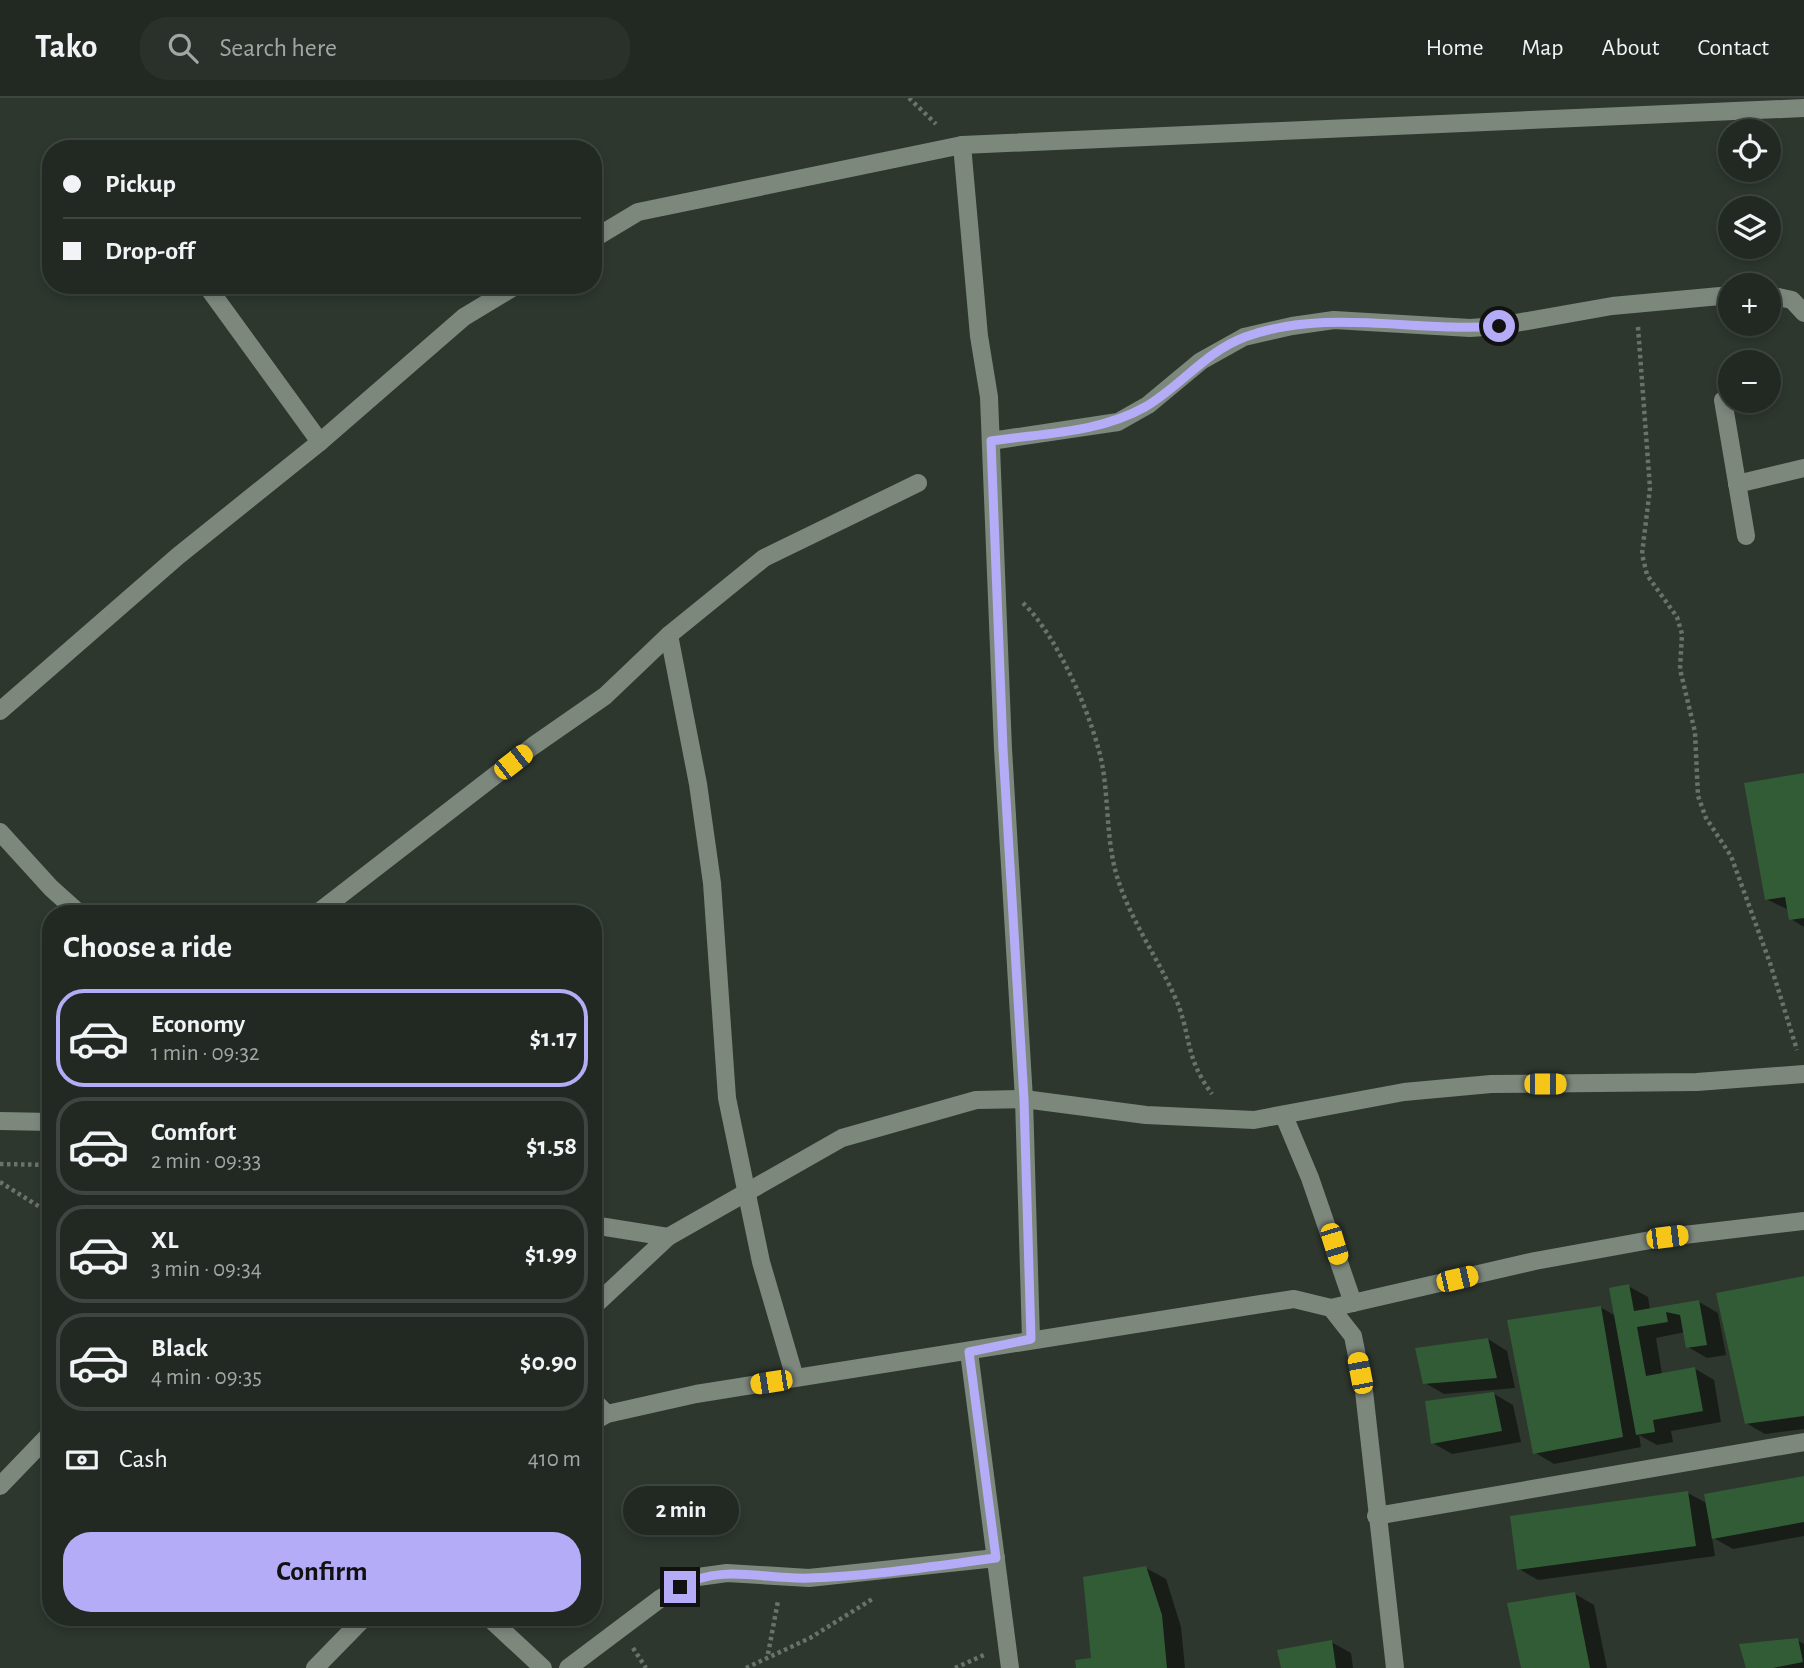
<!DOCTYPE html>
<meta charset="utf-8">
<style>
:root{--surface:#222922;--page:#2a312a;--text:#f1f3f6;--muted:#a2a6a5;--line:#3f4540;--accent:#b5acf8}
body{margin:0;font-family:"Alegreya Sans",sans-serif;background:var(--page);color:var(--text);height:100vh;display:flex;flex-direction:column;font-size:26px;white-space:nowrap}
*{box-sizing:border-box;margin:0}
p{font-size:23px;color:var(--muted)}
.icon{flex:none;width:38px;height:38px;fill:none;stroke:currentColor;stroke-width:2;stroke-linecap:round;stroke-linejoin:round}
.map{position:relative;flex:1;overflow:hidden}
.drawer{position:absolute;left:42px;top:807px;width:560px;height:721px;display:flex;flex-direction:column;background:var(--surface);border-radius:28px;box-shadow:0 4px 10px #0003,0 0 0 2px var(--line)}
.drawer>*{flex:none}
.top-card{position:absolute;left:42px;top:42px;width:560px;height:154px;border-radius:28px;box-shadow:0 4px 10px #0003,0 0 0 2px var(--line);display:grid;align-content:center;height:154px;padding:0 21px;background:var(--surface)}
.tools{position:absolute;left:1718px;top:21px;display:grid;gap:14px}
.tools a{display:grid;place-items:center;width:63px;height:63px;border-radius:50%;background:var(--surface);box-shadow:0 4px 10px #0003,0 0 0 2px var(--line);font-size:35px}
.end{position:absolute;width:32px;height:32px;margin:-16px;border:9px solid #b5acf8;background:#111;box-shadow:0 0 0 4px #111}
.from{border-radius:50%}
.bubble{position:absolute;height:49px;border-radius:24px;background:var(--surface);box-shadow:0 4px 10px #0003,0 0 0 2px var(--line);font-size:23px;font-weight:700;line-height:49px;text-align:center}
.car{position:absolute;width:21px;height:42px;margin:-21px -10px;border-radius:9px;box-shadow:0 0 5px 2px #0007;background:linear-gradient(#f5c518 24%,#345 0 40%,#f5c518 0 76%,#345 0 86%,#f5c518 0)}
.top-card b{display:flex;align-items:center;gap:24px;height:66px;font-size:26px}
.top-card b+b{border-top:2px solid var(--line)}
.top-card i{width:18px;height:18px;background:var(--text)}
ul{padding:0;list-style:none}
li{display:flex;align-items:center;gap:21px;height:98px;margin:0 14px 10px;padding:0 7px;border:4px solid var(--line);border-radius:28px}
li div{flex:1}
li b{display:block;font-size:26px}
li em{font-style:normal;font-weight:700}
li.active{border-color:var(--accent)}
li>.icon{width:63px;height:63px;stroke-width:1.5}
h2{padding:0 21px;font-size:32px;line-height:84px}
.pay{display:flex;align-items:center;gap:18px;height:77px;padding:0 21px;font-size:26px}
.pay p{margin-inline-start:auto}
.cta{display:flex;gap:14px;margin-top:auto;padding:14px 21px}
.cta a{flex:1;height:80px;border-radius:28px;background:var(--accent);color:#111;font-size:28px;font-weight:700;line-height:80px;text-align:center}
header{display:flex;align-items:center;gap:42px;box-sizing:border-box;height:98px;padding:0 35px;background:var(--surface);border-bottom:2px solid var(--line)}
header strong{font-size:33px}
nav{display:flex;gap:38px;margin-inline-start:auto;font-size:24px}
.search{width:490px;height:63px;background:var(--page);display:flex;align-items:center;gap:18px;box-sizing:border-box;padding:0 24px;border-radius:28px;color:var(--muted);font-size:26px}
.map>svg:first-child{display:block}
.shadow{fill:#0007}
.building{fill:#325c36}
.lines{fill:none;stroke-linecap:round;stroke-linejoin:round}
.path{stroke:#6a726a;stroke-width:4.5;stroke-dasharray:3.5 3.5;stroke-linecap:butt}
.minor{stroke:#7d887d;stroke-width:18}
.route{stroke:#b5acf8;stroke-width:9}
</style>
<header>
<strong>Tako</strong>
<div class="search"><svg class="icon" aria-label="search" viewBox="0 0 24 24"><circle cx="10" cy="10" r="6"/><path d="M15 15l6 6"/></svg>Search here</div>
<nav><a>Home</a><a>Map</a><a>About</a><a>Contact</a></nav>
</header>
<div class="map">
<svg width="1804" height="1570" viewBox="0 0 1804 1570">
<rect width="100%" height="100%" fill="#2d372e"/>
<g class="shadow">
<polygon points="1804,677 1804,829 1791,821 1789,812 1766,801"/>
<polygon points="1804,1179 1804,1331 1765,1336 1746,1325"/>
<polygon points="1628,1188 1648,1199 1650,1212 1699,1204 1718,1215 1726,1257 1707,1260 1688,1249 1685,1234 1656,1240 1662,1276 1694,1270 1714,1282 1721,1324 1671,1333 1673,1344 1657,1347 1639,1337 1641,1349 1554,1366 1534,1354 1600,1209 1616,1218"/>
<polygon points="1488,1241 1507,1253 1515,1290 1444,1296 1425,1285"/>
<polygon points="1494,1296 1513,1307 1521,1344 1452,1356 1433,1345"/>
<polygon points="1804,1380 1804,1438 1733,1451 1712,1439 1715,1458 1538,1482 1519,1471 1688,1395 1708,1406"/>
<polygon points="1146,1470 1166,1481 1181,1529 1185,1570 1078,1570 1093,1562"/>
<polygon points="1575,1496 1594,1507 1607,1570 1523,1570"/>
<polygon points="1797,1542 1804,1546 1804,1570 1748,1570"/>
<polygon points="1331,1544 1351,1555 1353,1570 1283,1570"/>
</g>
<g class="building">
<polygon points="1804,675 1804,820 1789,822 1785,799 1765,802 1744,685"/>
<polygon points="1804,1178 1804,1318 1745,1326 1716,1195"/>
<polygon points="1629,1186 1634,1213 1699,1202 1707,1247 1686,1250 1680,1217 1666,1214 1668,1224 1637,1229 1646,1278 1695,1269 1703,1313 1653,1322 1655,1334 1636,1337 1609,1190"/>
<polygon points="1601,1208 1623,1339 1533,1356 1507,1222"/>
<polygon points="1488,1240 1497,1280 1423,1286 1415,1250"/>
<polygon points="1494,1294 1502,1333 1431,1346 1425,1303"/>
<polygon points="1804,1378 1804,1424 1712,1441 1704,1396"/>
<polygon points="1688,1393 1696,1448 1517,1472 1510,1418"/>
<polygon points="1146,1468 1162,1517 1167,1570 1076,1570 1075,1562 1091,1560 1083,1479"/>
<polygon points="1575,1494 1590,1570 1521,1570 1507,1505"/>
<polygon points="1798,1540 1803,1564 1773,1570 1746,1570 1739,1546"/>
<polygon points="1332,1542 1336,1570 1281,1570 1277,1552"/>
</g>
<g class="lines">
<g class="path">
<polyline points="909,0 936,26"/>
<polyline points="1638,229 1650,390 1642,456 1647,477 1677,519 1682,536 1680,571 1695,634 1698,698 1706,720 1731,758 1770,865 1797,952"/>
<path d="M1023 505C1058 538 1095 624 1103 671 1108 703 1107 736 1114 767 1124 812 1155 855 1174 897 1192 935 1183 957 1212 996"/>
<polyline points="0,1066 51,1067"/>
<polyline points="0,1084 51,1116"/>
<polyline points="633,1550 646,1570"/>
<polyline points="768,1556 778,1503"/>
<polyline points="746,1570 810,1540 874,1500"/>
<polyline points="955,1570 984,1557"/>
</g>
<g class="minor">
<polyline points="962,47 979,238 989,299 1003,651 1024,1001 1031,1241"/>
<polyline points="593,141 638,114 962,47 1804,10"/>
<polyline points="209,191 320,344"/>
<polyline points="1769,197 1792,202 1804,215"/>
<polyline points="1723,302 1746,438"/>
<polyline points="991,343 1118,324 1148,307 1201,263 1244,239 1292,228 1334,222 1470,230 1499,228 1612,208 1731,197"/>
<polyline points="1737,386 1804,370"/>
<polyline points="669,537 698,686 712,785 727,1000 761,1164 795,1280"/>
<polyline points="0,613 178,458 320,344 464,219 517,187"/>
<polyline points="0,734 51,790 80,816"/>
<polyline points="316,816 533,648 605,598 669,537 764,460 918,385"/>
<polyline points="1284,1018 1310,1080 1353,1205"/>
<polyline points="0,1023 51,1024"/>
<polyline points="593,1127 668,1139"/>
<polyline points="593,1209 668,1139 842,1040 976,1002 1024,1001 1146,1017 1254,1022 1404,994 1491,986 1697,984 1804,976"/>
<polyline points="1331,1210 1535,1163 1667,1139 1804,1123"/>
<polyline points="969,1254 1010,1570"/>
<polyline points="593,1302 607,1316"/>
<polyline points="593,1324 607,1316 696,1296 1261,1206 1294,1201 1331,1210 1353,1238 1364,1293 1395,1570"/>
<polyline points="0,1388 51,1335"/>
<polyline points="1376,1418 1804,1344"/>
<polyline points="488,1519 543,1570"/>
<polyline points="315,1570 365,1519"/>
<polyline points="568,1570 661,1500 698,1479 727,1475 809,1480 996,1460"/>
</g>
</g>
<g class="lines">
<path class="route" d="M680 1489C722 1465 764 1482 810 1480 872 1478 935 1468 996 1460L969 1254 1031 1241 1024 1001 1003 651 991 343C1043 335 1099 335 1145 309 1181 288 1205 254 1245 239 1329 209 1413 235 1499 228"/>
</g>
</svg>
<div class="tools">
<a><svg class="icon" aria-label="locate" viewBox="0 0 24 24"><circle cx="12" cy="12" r="6"/><path d="M12 2v4M12 18v4M2 12h4M18 12h4"/></svg></a>
<a><svg class="icon" aria-label="layers" viewBox="0 0 24 24"><path d="M12 4l9 5-9 5-9-5zM3 14l9 5 9-5"/></svg></a>
<a>+</a>
<a>−</a>
</div>
<i class="end from" style="left:1499px;top:228px"></i>
<i class="end" style="left:680px;top:1489px"></i>
<div class="bubble" style="left:623px;top:1388px;width:116px">2 min</div>
<i class="car" style="left:513px;top:664px;rotate:52deg"></i>
<i class="car" style="left:1545px;top:986px;rotate:90deg"></i>
<i class="car" style="left:1667px;top:1139px;rotate:83deg"></i>
<i class="car" style="left:1334px;top:1146px;rotate:163deg"></i>
<i class="car" style="left:1457px;top:1181px;rotate:77deg"></i>
<i class="car" style="left:1360px;top:1275px;rotate:349deg"></i>
<i class="car" style="left:771px;top:1284px;rotate:261deg"></i>
<div class="top-card">
<b><i class="from"></i>Pickup</b>
<b><i></i>Drop-off</b>
</div>
<section class="drawer">
<h2>Choose a ride</h2>
<ul>
<li class="active"><svg class="icon" aria-label="car" viewBox="0 0 24 24"><path d="M5 17H2v-5l4-1 3-4h7l3 4 3 1v5h-3M9 17h6M6 11h13"/><circle cx="7" cy="17" r="2"/><circle cx="17" cy="17" r="2"/></svg><div><b>Economy</b><p>1 min · 09:32</p></div><em>$1.17</em></li>
<li><svg class="icon" aria-label="car" viewBox="0 0 24 24"><path d="M5 17H2v-5l4-1 3-4h7l3 4 3 1v5h-3M9 17h6M6 11h13"/><circle cx="7" cy="17" r="2"/><circle cx="17" cy="17" r="2"/></svg><div><b>Comfort</b><p>2 min · 09:33</p></div><em>$1.58</em></li>
<li><svg class="icon" aria-label="car" viewBox="0 0 24 24"><path d="M5 17H2v-5l4-1 3-4h7l3 4 3 1v5h-3M9 17h6M6 11h13"/><circle cx="7" cy="17" r="2"/><circle cx="17" cy="17" r="2"/></svg><div><b>XL</b><p>3 min · 09:34</p></div><em>$1.99</em></li>
<li><svg class="icon" aria-label="car" viewBox="0 0 24 24"><path d="M5 17H2v-5l4-1 3-4h7l3 4 3 1v5h-3M9 17h6M6 11h13"/><circle cx="7" cy="17" r="2"/><circle cx="17" cy="17" r="2"/></svg><div><b>Black</b><p>4 min · 09:35</p></div><em>$0.90</em></li>
</ul>
<div class="pay"><svg class="icon" aria-label="cash" viewBox="0 0 24 24"><path d="M3 7h18v10H3z"/><circle cx="12" cy="12" r="2"/></svg>Cash<p>410 m</p></div>
<div class="cta"><a>Confirm</a></div>
</section>
</div>
